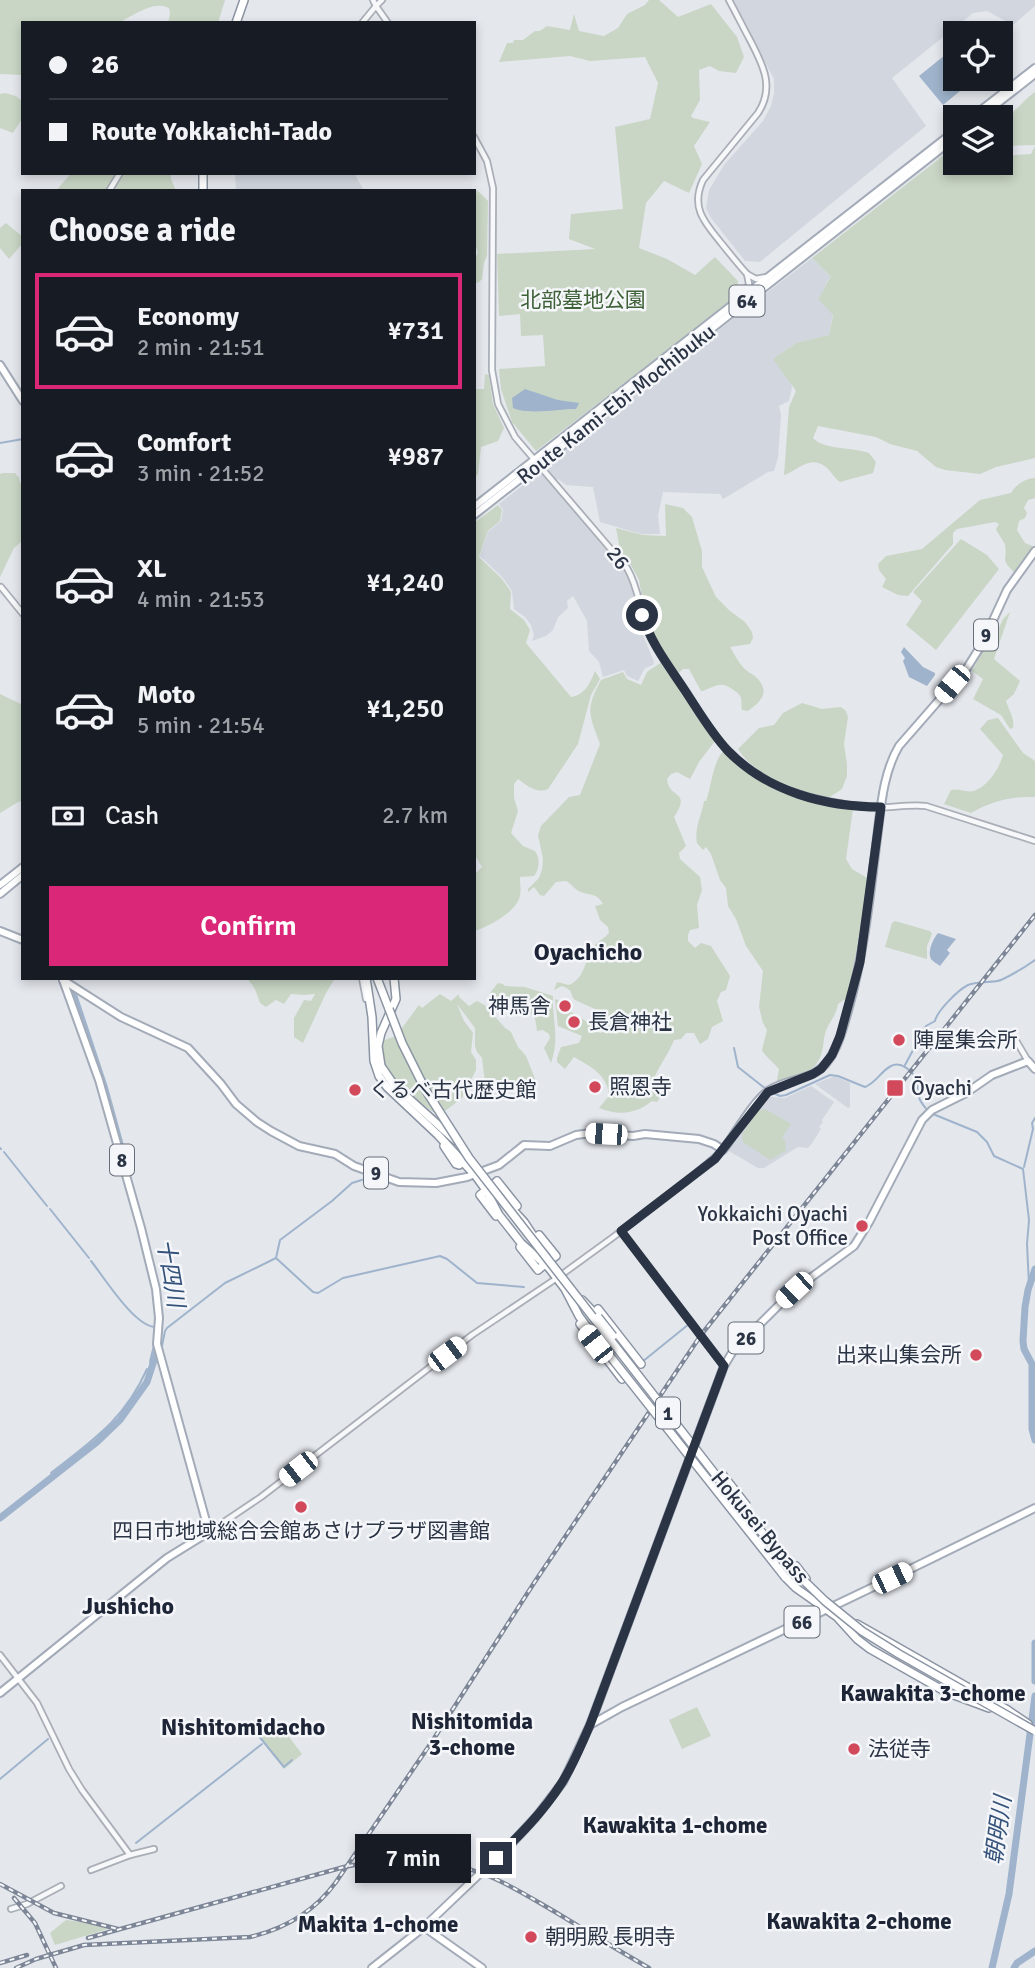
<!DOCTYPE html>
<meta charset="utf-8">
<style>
:root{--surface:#171b24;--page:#242831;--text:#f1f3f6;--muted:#9ea1a6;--line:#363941;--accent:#db2777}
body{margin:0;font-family:Signika,"Noto Sans JP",sans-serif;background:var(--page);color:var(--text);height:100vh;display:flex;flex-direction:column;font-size:26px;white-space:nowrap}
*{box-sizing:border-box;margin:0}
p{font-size:23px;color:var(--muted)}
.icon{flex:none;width:38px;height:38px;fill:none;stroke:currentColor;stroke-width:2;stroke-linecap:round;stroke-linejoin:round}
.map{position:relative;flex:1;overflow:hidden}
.details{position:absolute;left:21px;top:189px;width:455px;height:791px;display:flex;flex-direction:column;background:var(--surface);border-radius:0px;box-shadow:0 4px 10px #0003}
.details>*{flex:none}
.banner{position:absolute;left:21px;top:21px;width:455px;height:154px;border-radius:0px;box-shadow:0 4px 10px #0003;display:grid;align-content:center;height:154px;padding:0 28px;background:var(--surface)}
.buttons{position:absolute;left:943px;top:21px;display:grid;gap:14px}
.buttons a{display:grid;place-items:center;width:70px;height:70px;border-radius:0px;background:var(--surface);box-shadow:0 4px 10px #0003;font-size:35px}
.end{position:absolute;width:32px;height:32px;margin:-16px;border:9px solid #2b3445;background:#fff;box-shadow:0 0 0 4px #fff}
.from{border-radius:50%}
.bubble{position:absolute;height:49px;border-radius:0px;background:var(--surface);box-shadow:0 4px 10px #0003;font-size:23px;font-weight:600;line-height:49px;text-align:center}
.car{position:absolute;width:21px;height:42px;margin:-21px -10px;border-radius:9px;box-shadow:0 0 5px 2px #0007;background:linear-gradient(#fff 24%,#345 0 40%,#fff 0 76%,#345 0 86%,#fff 0)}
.banner b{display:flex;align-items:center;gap:24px;height:66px;font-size:26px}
.banner b+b{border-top:2px solid var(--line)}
.banner i{width:18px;height:18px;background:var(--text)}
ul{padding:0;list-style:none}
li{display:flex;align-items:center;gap:21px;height:116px;margin:0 14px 10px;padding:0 14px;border:4px solid transparent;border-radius:0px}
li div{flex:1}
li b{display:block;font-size:26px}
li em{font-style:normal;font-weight:600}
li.selected{border-color:var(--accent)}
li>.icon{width:63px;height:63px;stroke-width:1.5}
h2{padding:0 28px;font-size:32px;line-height:84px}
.pay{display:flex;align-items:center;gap:18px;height:77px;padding:0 28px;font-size:26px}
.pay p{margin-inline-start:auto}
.button{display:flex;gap:14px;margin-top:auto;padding:14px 28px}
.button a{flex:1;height:80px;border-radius:0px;background:var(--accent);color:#fff;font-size:28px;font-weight:600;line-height:80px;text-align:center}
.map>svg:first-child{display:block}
.built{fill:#d2d6de}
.green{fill:#c9d6c5}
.water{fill:#9fb4cc}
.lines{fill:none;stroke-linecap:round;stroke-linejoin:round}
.stream{stroke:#9fb4cc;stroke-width:2}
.river{stroke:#9fb4cc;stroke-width:7}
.minor-casing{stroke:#a9aeb7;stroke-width:8}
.major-casing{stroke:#a3abb8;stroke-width:10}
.highway-casing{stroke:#8b94a3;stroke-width:10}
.minor{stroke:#f7f8fa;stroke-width:4.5}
.major{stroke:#fff;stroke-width:6}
.highway{stroke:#fff;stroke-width:7}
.rail-casing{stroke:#7d8696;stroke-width:4.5}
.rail{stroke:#f4f6f9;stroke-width:2;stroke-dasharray:5;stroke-linecap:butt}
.highway-bridge-casing{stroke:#8b94a3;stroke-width:10;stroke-linecap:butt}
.highway-bridge{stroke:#fff;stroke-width:7}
.route{stroke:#2b3445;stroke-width:9}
.poi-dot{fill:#d1495b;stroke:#f4f6f9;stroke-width:2.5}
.labels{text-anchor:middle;stroke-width:5;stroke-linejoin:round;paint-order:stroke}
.shield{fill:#f4f6f9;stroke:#676e7b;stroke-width:2}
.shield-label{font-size:19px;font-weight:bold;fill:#2b3445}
.park-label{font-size:21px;fill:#3f6138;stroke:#f4f6f9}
.street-label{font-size:21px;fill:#2b3445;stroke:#f4f6f9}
.poi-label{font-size:21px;fill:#2b3445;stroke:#f4f6f9;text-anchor:start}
.water-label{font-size:23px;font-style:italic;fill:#34527a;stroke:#f4f6f9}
.neighbourhood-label{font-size:23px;font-weight:bold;fill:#1d2536;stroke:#f4f6f9}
.quarter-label{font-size:24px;font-weight:bold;fill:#1d2536;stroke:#f4f6f9}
</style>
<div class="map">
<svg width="1035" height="1968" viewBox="0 0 1035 1968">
<rect width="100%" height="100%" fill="#e4e7ec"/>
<g class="built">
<polygon points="733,0 1035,0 1035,6 1013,25 987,11 973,13 892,78 926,126 760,262 745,261 711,218 706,208 709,190 724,165 763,121 771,106 774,93 774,79"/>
<polygon points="235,173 354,173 364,191 236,191"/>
<polygon points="812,258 831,277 827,281 822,294 833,314 829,335 796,343 774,359 791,383 792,388 789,401 779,406 781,415 778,458 774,471 768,472 723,499 720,494 663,492 658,516 660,534 641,534 600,522 593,487 566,485 558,479 555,482 543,469 544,465"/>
<polygon points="537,474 542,474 622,566 633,586 639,614 640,628 654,662 653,665 645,668 638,681 627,676 624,670 603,677 599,662 589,651 587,621 573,596 567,601 568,608 558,617 553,630 546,636 532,641 534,635 531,625 525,617 514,609 512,591 503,578 480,556 488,532 501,521 503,510 499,504"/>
<polygon points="835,1076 850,1083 850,1107 848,1108 815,1084"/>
<polygon points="811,1086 834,1102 822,1120 823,1122 819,1127 821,1129 813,1142 808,1148 798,1147 764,1168 758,1168 727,1150 763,1099 768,1094 772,1097 785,1098"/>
</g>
<g class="green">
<path d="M0 0H225L218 23H168L170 14 169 8C152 0 134 16 118 23H23V75L0 74Z"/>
<polygon points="649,0 659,0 678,17 711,4 737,37 744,57 736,73 719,71 710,66 699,70 700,100 691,116 693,118 710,122 694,146 702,164 689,193 664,181 646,203 639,248 667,259 695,275 715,257 738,281 736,297 536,451 512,422 501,389 499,369 545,366 543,335 521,336 520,314 499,316 497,254 595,249 569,239 571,214 623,209 615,127 650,119 658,83 645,57 590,61 570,56 499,62 507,43 513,43 514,40 523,40 535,31 540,31 547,26 570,30 574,14 579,31 604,36 618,28 627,14 645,5"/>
<path d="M1035 92V145L1004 146 1001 139V117C1020 111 1019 103 1035 92Z"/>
<polygon points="5,93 16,96 23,102 23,117 13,133 0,128 0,94"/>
<path d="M1035 146V458L996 467 980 474 945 470 936 467 917 451 890 444 876 437 818 426 813 438C823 450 853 447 869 453L876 462 873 473 840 482C834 478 830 469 823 465 809 456 796 471 784 475L789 407 796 391 773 359 796 343 829 335 833 315 818 299C824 292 825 283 831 277L812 258 949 151 955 149 956 163H1001V156L1031 154Z"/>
<polygon points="71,173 171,173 171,179 176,191 56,191"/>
<polygon points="477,190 488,201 487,256 484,263 482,279 478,283 474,282 474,260 478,253 476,247 474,247 474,191"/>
<polygon points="6,223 23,237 23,243 9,259 0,248 0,228"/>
<polygon points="485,374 489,375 493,404 504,428 498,441 481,447 478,474 474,478 474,389 484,389"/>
<polygon points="3,473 15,473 19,478 20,483 23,483 23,540 14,548 0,577 0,474"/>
<path d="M1035 478V498L1028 500 1024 508 1027 513 1025 518 1019 521 1017 530 1025 543 1035 547 1015 573C999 559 1008 559 1005 545 1004 541 998 534 996 529L999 524 995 522 957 529 953 533V544L908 596 898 595 882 587 886 579 879 570 878 564 886 556 922 549 980 500 1011 493C1016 485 1025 478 1035 478Z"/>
<path d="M665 504 683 508 692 517 702 551V567L716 597 730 611 745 622 752 632 753 638 750 644 730 647C734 653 738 662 743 667 747 672 753 674 757 678 771 693 760 702 748 711L742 710C741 706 742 702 741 698 739 693 736 692 732 689 721 681 715 686 703 691H701L689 669H683L679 673 656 643 646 622 639 580 631 565 621 555 616 528 643 535 666 536Z"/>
<path d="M498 505 502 510 500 521 488 531 479 557 502 579 511 592 510 609 524 620 530 630 526 643 571 697C585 695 590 683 595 671L600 679 591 695 578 744 548 789C537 794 527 786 518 779L514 784V798L518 811 511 833 523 846 535 851C540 858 540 868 534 876L520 877C520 885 522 895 518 901 513 913 486 928 474 931V875L482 867 474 854V523Z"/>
<polygon points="961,539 987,555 999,569 936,650 906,625 922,601 913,592"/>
<path d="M1010 612 994 659 1020 681 1014 694 1006 701C1009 710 1015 719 1013 728L1010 729 1001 715 973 699 983 679 972 671 985 647 992 643 1003 619Z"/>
<path d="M662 662 715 741 699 762 690 779 677 772 671 774 667 779C669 800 692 789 674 817L686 846 679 853 680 859 700 877 702 890 697 905 699 928 690 930 688 935V941L695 948 701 943 711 946 730 976 726 990 721 992 717 1001 723 1021 712 1027 708 1039 700 1044 694 1033H686L681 1039 674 1040C669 1053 661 1063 655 1076L661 1096 657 1102 652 1101C636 1114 619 1116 599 1108L609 1096C608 1075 590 1066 574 1057L565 1069 557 1062V1058L561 1047 579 1043 582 1036 558 1026 555 999 562 1002C569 1016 589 1018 595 1031L600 1033 606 1031 603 1026 596 1025 594 1020 597 1010 575 1000C569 994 575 991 562 986L554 990 557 982 569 985C586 977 584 961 593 948 597 941 604 939 609 933L608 927 600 920 595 906 603 904C597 893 592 896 581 892 575 890 572 884 566 881L556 882 544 896 540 895 534 887 528 892V889L539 878 542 870 543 859 538 835 541 826 569 797 580 795 600 744C589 714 585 710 601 680L623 672 627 679 641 685 647 672Z"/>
<polygon points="0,694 23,705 23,801 18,802 0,813"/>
<path d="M802 703 822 709 841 707 846 711 848 717 844 744 847 764V776L842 789 830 797C799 798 754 775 738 749L759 728 774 725 783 713Z"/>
<path d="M998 718 1023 753 1035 761V797C1012 796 991 801 971 813L944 804 951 790C959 788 967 793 974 791 988 786 999 769 1003 755L980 729 988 720Z"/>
<path d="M723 751 766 784 796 798 853 809 846 859 852 869 869 879 848 997 838 1004C835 1019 828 1022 825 1034 823 1040 824 1046 822 1051 818 1072 797 1078 779 1082L777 1080 779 1069C774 1063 764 1055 762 1050L767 1030 763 1023 759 1007 763 971 746 946 736 919 728 906 726 888 720 880 711 854 706 847 703 850 697 843C694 828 702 815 704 801H706C712 784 712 765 723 751Z"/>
<polygon points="895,921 930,931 932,934 927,946 927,959 885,947 892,923"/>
<polygon points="247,978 335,978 326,993 303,1043 294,1037 294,1018 304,1000 311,1001 315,994 304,995 291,994 284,1004 276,1000 266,1007 260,1003 255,989"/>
<path d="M498 983 503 984 505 986 525 987 553 996C552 1021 560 1037 551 1063L544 1048 550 1038 549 1034 543 1030 537 1031C535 1012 534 1017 519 1007L511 1012 490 993Z"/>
<path d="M440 994 451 1001 459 994V997L469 1006 477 1001 486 1006 505 1028 511 1032 518 1047 526 1056 538 1086C518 1096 504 1089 485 1082L482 1058 477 1052 475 1046V1028L457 1004 464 1021 473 1033 471 1052 476 1060V1070L462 1098 445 1111 440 1107 433 1112C411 1095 376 1074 382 1041L396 1036 419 1005 422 1008Z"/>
<polygon points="765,1109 791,1124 782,1137 785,1140 786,1151 770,1160 743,1142 742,1138 743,1136 742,1134 758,1111"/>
<polygon points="697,1707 711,1736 682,1749 669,1720"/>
<polygon points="276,1720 302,1754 284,1769 257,1735"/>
<polygon points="66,1920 81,1922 108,1929 55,1945 50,1933"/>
</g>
<g class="water">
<polygon points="950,51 955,51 956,79 991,79 983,85 960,91 943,105 919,76"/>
<path d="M525 389 558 400 579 403 576 409C559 409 528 415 513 408L512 398Z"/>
<polygon points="904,647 923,667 935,673 935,675 927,686 909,677 903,661 905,658 901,652"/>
<path d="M938 933 956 939 947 950 950 953 940 966C939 965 932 961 931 959 927 952 933 939 938 933Z"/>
</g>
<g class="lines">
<g class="stream">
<polyline points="0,443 23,439"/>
<polyline points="734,1048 738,1067 766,1089"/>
<path d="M905 1065 926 1026 935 1021C937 1011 958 990 968 985 978 981 994 983 1001 980 1012 975 1025 967 1035 960"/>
<path d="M771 1092 780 1096 786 1095 830 1075 838 1076 865 1087C876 1083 881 1071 891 1066 901 1061 913 1071 917 1081 918 1086 917 1092 919 1097 920 1102 924 1106 928 1111"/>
<polyline points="933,1114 977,1132 987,1142 994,1156 1023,1169 1029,1220 1027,1244 1029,1285"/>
<polyline points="0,1148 1,1149"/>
<polyline points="4,1152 47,1206"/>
<polyline points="1024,1167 1033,1129 1032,1123 1035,1118"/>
<polyline points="50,1209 89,1258"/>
<polyline points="276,1258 313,1292 318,1293 343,1278 440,1256 447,1259 477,1283 524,1287"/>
<path d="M91 1261C104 1277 134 1326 155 1327V1333"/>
<polyline points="162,1346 165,1331 167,1328 225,1283 276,1258 280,1240 332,1201 352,1183 365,1179"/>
<polyline points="150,1362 154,1345"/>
<polyline points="642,1362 689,1324"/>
<path d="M51 1473C93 1440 125 1419 147 1369"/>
<polyline points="262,1732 258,1735 284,1767 292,1760"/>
<polyline points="0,1779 48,1739"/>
<polyline points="136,1843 262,1744"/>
</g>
<g class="river">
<polyline points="68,978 104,1086 125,1162"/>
<polyline points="1035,1269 1028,1290 1025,1307 1023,1341 1024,1349 1032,1364 1032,1429 1035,1440"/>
<polyline points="0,1518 97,1442 120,1420 147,1382 159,1345"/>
<polyline points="1035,1643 1035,1681"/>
<polyline points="992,1968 1009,1894 1035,1696"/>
<polyline points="1014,1968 1017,1963 1035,1951"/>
</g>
<g class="minor-casing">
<g id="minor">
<polyline points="382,0 376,6 388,23"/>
<path d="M729 0C736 13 743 27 750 40 763 65 775 87 758 113L703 180C690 208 705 223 722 244 730 254 738 264 747 274L756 279 766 277"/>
<polyline points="362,23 376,6 373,0"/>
<path d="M474 137 487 161 493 188 492 370 498 404 515 437 627 568C640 590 640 616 651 638 661 659 677 678 689 697 701 715 712 733 727 749 765 790 814 801 867 807 887 809 906 804 926 806L1035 841"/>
<polyline points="109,191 120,173"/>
<polyline points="746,292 749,284 747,274"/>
<polyline points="1,587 23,614"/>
<polyline points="362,978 366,999"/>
<polyline points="1015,1039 1028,1061"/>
<polyline points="621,1231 724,1366"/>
<polyline points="209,1532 261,1497 472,1335 557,1278 612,1238 687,1181 723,1150"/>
<polyline points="0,1655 37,1703 69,1769 82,1790 130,1855"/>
<polyline points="91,1870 130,1855 154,1849"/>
<polyline points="11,1909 27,1904 61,1886"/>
</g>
</g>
<g class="major-casing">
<g id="major">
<polyline points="972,117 1035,68"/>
<polyline points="980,117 1035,74"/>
<polyline points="0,365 23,401"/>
<polyline points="474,507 956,130"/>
<polyline points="474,515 956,137"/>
<polyline points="0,885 23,867"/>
<polyline points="0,894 23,875"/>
<polyline points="0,931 23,940"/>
<path d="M63 980 121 1017 188 1048 221 1084 236 1104 257 1122 271 1131 299 1146 335 1154 354 1166 399 1182 436 1183 467 1177 499 1165 524 1145 550 1146 576 1135 591 1133 633 1136 645 1134 699 1139 714 1144 723 1150C735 1134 753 1102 768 1091 792 1075 818 1084 834 1051 841 1039 844 1024 848 1011 864 954 870 896 877 838 881 806 883 773 899 746L967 668 982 644 1007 590 1035 551"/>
<polyline points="0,1693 167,1558 209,1532 157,1344 159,1318 156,1289 141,1228 99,1080 63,980"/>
<polyline points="590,1725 622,1707 892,1578 1035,1508"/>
<polyline points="424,1927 482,1968"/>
<polyline points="372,1968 424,1927 512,1843 536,1817 563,1782 590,1725 724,1366 733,1351 794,1290 854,1246 869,1222 922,1120 932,1110 966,1093 992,1075 1028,1061 1035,1069"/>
</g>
</g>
<g class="highway-casing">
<g id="highway">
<polyline points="236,23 244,0"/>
<polyline points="203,191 203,173"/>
<polyline points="366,978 372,1017 374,1061 379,1076 387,1087 438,1135 475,1175 486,1190 499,1215 521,1243 549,1268 565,1289 579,1316 587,1327"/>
<polyline points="377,978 389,1009"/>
<polyline points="394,978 396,999 381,1033 378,1046 381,1066 394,1085 456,1141"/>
<polyline points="444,1146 456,1164 459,1165 464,1161"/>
<polyline points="490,1188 497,1181 517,1206"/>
<polyline points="486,1190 480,1195 496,1216"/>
<polyline points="502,1198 524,1222 542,1249"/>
<polyline points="539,1235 556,1256 549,1261"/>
<polyline points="520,1247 538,1270 545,1264"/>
<polyline points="582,1300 598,1317"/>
<polyline points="598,1309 641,1364"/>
<polyline points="580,1324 622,1379"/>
<polyline points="796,1566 806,1579"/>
<polyline points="785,1577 796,1588 837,1617 857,1639 870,1649 946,1692 989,1708"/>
<polyline points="857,1624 1006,1709 1028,1724"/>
</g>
</g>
<use href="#minor" class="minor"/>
<use href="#major" class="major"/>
<use href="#highway" class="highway"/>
<g class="rail-casing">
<g id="rail">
<polyline points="0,1884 54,1913 118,1929"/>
<polyline points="14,1898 35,1923 56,1968"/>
<path d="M88 1938 344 1867C394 1856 444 1857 491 1877 514 1887 536 1901 557 1913 588 1932 618 1950 649 1968"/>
<polyline points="0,1963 27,1955"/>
<path d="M16 1968 36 1959 84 1945 250 1937C284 1929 315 1911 336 1882L433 1740 534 1583 701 1335 1035 915"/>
</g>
</g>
<use href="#rail" class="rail"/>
<g class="highway-bridge-casing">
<g id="highway-bridge">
<polyline points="389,1009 402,1043 425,1089 469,1158 736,1501 792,1569 825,1601 862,1631 899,1654 1035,1731"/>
<polyline points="598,1317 613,1336"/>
<polyline points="587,1327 785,1577"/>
<polyline points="722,1474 747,1506"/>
</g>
</g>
<use href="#highway-bridge" class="highway-bridge"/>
</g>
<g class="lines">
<path class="route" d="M496 1858C520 1835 543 1812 561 1784 573 1766 581 1745 590 1725L724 1366 621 1231 715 1159 768 1092 813 1074 821 1069 832 1055 840 1036 860 962 881 807C826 807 768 792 728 751 711 733 698 710 684 689 668 665 651 643 642 615"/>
</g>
<g class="poi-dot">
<circle cx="565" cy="1006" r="7"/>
<circle cx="574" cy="1022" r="7"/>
<circle cx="899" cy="1040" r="7"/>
<circle cx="595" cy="1087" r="7"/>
<rect x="886" y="1079" width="18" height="18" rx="3.5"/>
<circle cx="355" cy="1090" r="7"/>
<circle cx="862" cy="1226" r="7"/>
<circle cx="976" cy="1355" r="7"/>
<circle cx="301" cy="1507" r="7"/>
<circle cx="854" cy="1749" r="7"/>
<circle cx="531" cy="1937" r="7"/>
</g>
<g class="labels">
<g class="shield">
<rect x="729.5" y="285.5" width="35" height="31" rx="5"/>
<rect x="974" y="619.5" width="24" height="31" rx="5"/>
<rect x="110" y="1144.5" width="24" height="31" rx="5"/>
<rect x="364" y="1157.5" width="24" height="31" rx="5"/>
<rect x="728.5" y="1322.5" width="35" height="31" rx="5"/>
<rect x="656" y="1397.5" width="24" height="31" rx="5"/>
<rect x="784.5" y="1606.5" width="35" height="31" rx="5"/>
</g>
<g class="shield-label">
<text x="747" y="308">64</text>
<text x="986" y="642">9</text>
<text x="122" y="1167">8</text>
<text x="376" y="1180">9</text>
<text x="746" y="1345">26</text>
<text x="668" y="1420">1</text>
<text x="802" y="1629">66</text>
</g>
<g class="park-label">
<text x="583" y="307">北部墓地公園</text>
</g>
<g class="street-label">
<text transform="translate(616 404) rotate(-38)" y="7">Route Kami-Ebi-Mochibuku</text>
<text transform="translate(618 558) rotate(52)" y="7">26</text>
<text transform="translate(760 1527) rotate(50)" y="7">Hokusei Bypass</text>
</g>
<g class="poi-label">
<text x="551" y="1013" text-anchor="end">神馬舎</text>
<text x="588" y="1029">長倉神社</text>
<text x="913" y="1047">陣屋集会所</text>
<text x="609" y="1094">照恩寺</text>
<text x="911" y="1095">Ōyachi</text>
<text x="369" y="1097">くるべ古代歴史館</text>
<text x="848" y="1221" text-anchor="end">Yokkaichi Oyachi<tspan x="848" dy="24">Post Office</tspan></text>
<text x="962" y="1362" text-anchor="end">出来山集会所</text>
<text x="301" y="1538" text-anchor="middle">四日市地域総合会館あさけプラザ図書館</text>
<text x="868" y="1756">法従寺</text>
<text x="545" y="1944">朝明殿 長明寺</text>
</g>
<g class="water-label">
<text transform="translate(171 1273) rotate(80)" y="8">十四川</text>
<text transform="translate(998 1830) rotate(-82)" y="8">朝明川</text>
</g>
<g class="neighbourhood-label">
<text x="933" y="1701">Kawakita 3-chome</text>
<text x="472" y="1729">Nishitomida<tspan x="472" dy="26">3-chome</tspan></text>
<text x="675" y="1833">Kawakita 1-chome</text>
<text x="859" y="1929">Kawakita 2-chome</text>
<text x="378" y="1932">Makita 1-chome</text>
</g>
<g class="quarter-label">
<text x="588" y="960">Oyachicho</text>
<text x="128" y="1614">Jushicho</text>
<text x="243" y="1735">Nishitomidacho</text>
</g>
</g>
</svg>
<div class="buttons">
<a><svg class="icon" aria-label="locate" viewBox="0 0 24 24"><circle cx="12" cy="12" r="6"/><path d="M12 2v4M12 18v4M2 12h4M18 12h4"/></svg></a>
<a><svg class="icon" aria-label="layers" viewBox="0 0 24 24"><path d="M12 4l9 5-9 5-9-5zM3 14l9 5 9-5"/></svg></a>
</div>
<i class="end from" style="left:642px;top:615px"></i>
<i class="end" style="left:496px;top:1858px"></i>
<div class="bubble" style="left:355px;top:1834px;width:116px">7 min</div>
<i class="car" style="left:952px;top:684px;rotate:220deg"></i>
<i class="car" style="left:606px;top:1134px;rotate:273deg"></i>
<i class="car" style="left:794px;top:1290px;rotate:227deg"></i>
<i class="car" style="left:595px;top:1344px;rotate:322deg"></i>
<i class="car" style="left:447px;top:1354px;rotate:53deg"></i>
<i class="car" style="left:298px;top:1469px;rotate:232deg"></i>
<i class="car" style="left:892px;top:1578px;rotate:64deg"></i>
<div class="banner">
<b><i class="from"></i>26</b>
<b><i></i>Route Yokkaichi-Tado</b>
</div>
<section class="details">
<h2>Choose a ride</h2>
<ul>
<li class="selected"><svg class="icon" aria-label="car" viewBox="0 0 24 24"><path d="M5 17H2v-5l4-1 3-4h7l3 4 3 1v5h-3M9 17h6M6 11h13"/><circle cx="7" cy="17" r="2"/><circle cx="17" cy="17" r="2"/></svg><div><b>Economy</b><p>2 min · 21:51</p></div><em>¥731</em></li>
<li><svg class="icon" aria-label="car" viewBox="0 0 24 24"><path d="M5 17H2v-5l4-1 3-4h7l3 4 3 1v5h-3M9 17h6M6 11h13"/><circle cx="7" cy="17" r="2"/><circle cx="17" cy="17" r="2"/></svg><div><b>Comfort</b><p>3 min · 21:52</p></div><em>¥987</em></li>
<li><svg class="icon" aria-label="car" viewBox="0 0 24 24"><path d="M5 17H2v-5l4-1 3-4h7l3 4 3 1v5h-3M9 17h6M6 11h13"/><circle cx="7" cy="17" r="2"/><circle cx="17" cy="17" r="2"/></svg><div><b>XL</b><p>4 min · 21:53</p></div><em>¥1,240</em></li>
<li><svg class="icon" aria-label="car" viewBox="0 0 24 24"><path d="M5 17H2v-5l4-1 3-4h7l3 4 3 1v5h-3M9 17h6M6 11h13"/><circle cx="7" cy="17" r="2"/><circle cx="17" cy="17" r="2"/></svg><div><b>Moto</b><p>5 min · 21:54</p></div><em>¥1,250</em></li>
</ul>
<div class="pay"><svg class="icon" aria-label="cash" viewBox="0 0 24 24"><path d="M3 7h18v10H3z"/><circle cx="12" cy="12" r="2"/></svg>Cash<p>2.7 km</p></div>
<div class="button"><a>Confirm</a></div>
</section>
</div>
